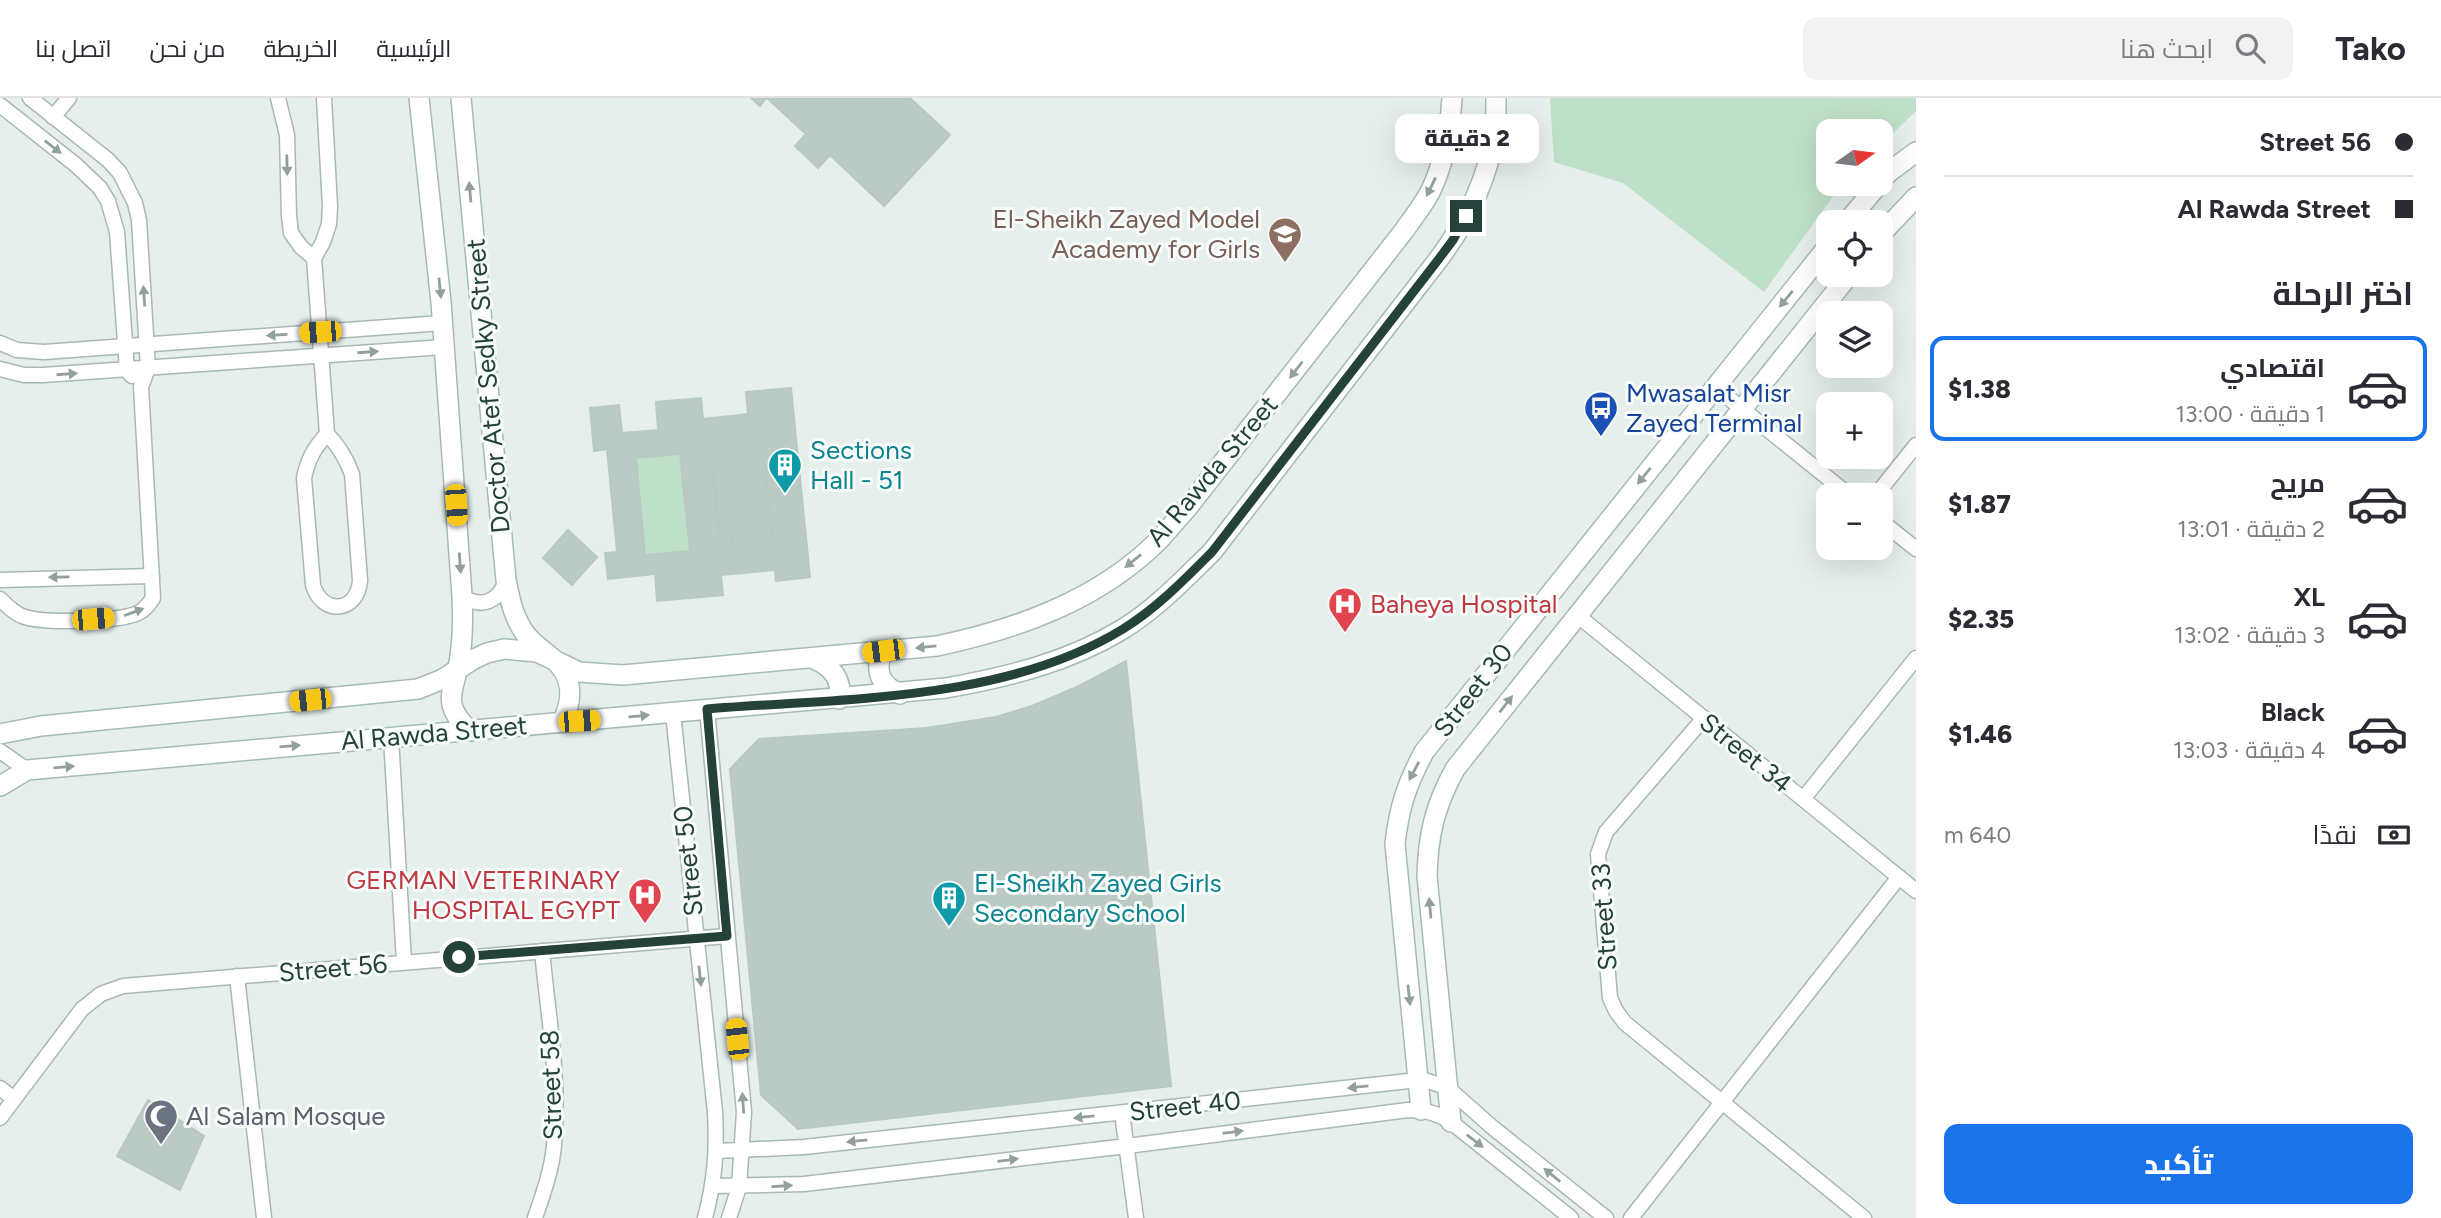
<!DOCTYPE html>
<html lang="ar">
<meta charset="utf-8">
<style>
:root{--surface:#fff;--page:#f2f2f3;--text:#2b2b33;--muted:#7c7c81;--line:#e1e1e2;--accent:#1a73e8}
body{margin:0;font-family:Figtree,Cairo,sans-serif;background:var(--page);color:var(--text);direction:rtl;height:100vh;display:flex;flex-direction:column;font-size:26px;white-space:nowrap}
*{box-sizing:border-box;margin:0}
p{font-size:23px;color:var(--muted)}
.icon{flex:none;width:38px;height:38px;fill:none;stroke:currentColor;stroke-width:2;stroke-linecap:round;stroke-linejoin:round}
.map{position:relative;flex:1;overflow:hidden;direction:ltr}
.sheet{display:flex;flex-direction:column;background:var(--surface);width:525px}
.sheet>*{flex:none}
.guide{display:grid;align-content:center;height:154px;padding:0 28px;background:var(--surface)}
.needle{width:46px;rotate:76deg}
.buttons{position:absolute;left:1816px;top:21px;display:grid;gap:14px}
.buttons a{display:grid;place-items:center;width:77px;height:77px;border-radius:14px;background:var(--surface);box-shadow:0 7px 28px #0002;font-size:35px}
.end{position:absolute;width:32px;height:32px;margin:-16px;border:9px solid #24423a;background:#fff;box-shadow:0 0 0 4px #fff}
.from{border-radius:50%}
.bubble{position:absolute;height:49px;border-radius:14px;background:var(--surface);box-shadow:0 7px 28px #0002;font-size:23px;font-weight:800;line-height:49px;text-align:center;direction:rtl}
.car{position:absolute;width:21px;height:42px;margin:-21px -10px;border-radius:9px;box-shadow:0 0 5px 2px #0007;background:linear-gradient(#f5c518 24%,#345 0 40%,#f5c518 0 76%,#345 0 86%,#f5c518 0)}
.guide b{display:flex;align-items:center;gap:24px;height:66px;font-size:26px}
.guide b+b{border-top:2px solid var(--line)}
.guide i{width:18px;height:18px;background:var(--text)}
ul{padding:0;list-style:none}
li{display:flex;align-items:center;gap:21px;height:105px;margin:0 14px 10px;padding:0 14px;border:4px solid transparent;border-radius:14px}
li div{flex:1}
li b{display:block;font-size:26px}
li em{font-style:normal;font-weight:800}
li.selected{border-color:var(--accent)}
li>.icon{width:63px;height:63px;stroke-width:1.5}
h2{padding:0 28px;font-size:32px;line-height:84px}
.pay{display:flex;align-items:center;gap:18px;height:77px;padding:0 28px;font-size:26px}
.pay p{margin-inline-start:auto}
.cta{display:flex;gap:14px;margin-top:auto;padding:14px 28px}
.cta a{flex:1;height:80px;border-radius:14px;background:var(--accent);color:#fff;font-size:28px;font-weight:800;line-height:80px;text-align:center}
header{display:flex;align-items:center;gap:42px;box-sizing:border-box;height:98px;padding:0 35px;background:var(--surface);border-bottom:2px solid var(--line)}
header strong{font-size:33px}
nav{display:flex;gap:38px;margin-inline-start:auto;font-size:24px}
.search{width:490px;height:63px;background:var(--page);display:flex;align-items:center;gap:18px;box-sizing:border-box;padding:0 24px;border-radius:14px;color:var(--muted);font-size:26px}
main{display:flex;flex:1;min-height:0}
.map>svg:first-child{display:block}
.green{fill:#bfe0c8}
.building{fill:#bbcac4;stroke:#b8c9c2;stroke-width:2;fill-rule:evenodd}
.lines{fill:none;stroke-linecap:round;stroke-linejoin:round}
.street-casing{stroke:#a8b8b2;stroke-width:17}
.secondary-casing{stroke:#a4bbb3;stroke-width:22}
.street{stroke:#fff;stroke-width:14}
.secondary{stroke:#fff;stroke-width:19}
.oneway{fill:#92a09c}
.route{stroke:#24423a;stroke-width:9}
.labels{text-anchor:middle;stroke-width:6;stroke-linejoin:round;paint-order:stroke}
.education-label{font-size:26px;fill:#785e54;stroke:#f7fbf9;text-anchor:end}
.street-label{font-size:26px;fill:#24423a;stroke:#f7fbf9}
.transit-label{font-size:26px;fill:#164399;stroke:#f7fbf9;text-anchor:start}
.culture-label{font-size:26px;fill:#0d838f;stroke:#f7fbf9;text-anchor:start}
.health-label{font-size:26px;fill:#be3a42;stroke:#f7fbf9;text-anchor:start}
.worship-label{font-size:26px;fill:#5b616d;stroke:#f7fbf9;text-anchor:start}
</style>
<header>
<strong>Tako</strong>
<div class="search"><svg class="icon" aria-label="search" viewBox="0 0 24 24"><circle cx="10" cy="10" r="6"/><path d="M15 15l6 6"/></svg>ابحث هنا</div>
<nav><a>الرئيسية</a><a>الخريطة</a><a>من نحن</a><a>اتصل بنا</a></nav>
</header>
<main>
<section class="sheet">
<div class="guide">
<b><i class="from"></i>Street 56</b>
<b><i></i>Al Rawda Street</b>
</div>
<h2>اختر الرحلة</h2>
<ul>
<li class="selected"><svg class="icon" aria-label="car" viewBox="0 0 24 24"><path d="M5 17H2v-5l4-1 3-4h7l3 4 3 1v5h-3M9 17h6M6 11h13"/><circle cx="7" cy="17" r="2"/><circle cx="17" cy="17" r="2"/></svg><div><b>اقتصادي</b><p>1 دقيقة · 13:00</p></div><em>$1.38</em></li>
<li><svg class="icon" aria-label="car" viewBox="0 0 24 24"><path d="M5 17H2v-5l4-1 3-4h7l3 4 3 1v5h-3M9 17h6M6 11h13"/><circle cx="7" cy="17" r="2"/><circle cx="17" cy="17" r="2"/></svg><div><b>مريح</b><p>2 دقيقة · 13:01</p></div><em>$1.87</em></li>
<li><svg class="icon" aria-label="car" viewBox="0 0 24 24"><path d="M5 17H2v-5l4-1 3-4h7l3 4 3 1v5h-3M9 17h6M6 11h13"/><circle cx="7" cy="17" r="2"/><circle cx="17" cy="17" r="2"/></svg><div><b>XL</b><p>3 دقيقة · 13:02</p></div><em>$2.35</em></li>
<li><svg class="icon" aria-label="car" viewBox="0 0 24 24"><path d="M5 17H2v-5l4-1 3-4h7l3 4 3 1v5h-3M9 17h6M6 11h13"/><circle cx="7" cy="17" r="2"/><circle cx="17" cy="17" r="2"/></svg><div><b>Black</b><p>4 دقيقة · 13:03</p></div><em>$1.46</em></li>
</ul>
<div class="pay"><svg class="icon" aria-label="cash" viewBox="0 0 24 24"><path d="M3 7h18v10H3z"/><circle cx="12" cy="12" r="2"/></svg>نقدًا<p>640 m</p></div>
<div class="cta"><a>تأكيد</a></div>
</section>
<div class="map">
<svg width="1916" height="1120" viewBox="0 0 1916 1120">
<rect width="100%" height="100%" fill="#e6efeb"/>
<g class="green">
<polygon points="1550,0 1916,0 1916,13 1881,47 1881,33 1829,33 1829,86 1842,86 1764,194 1623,85 1554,64"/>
<polygon points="680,356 690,453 645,457 636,360"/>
</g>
<g class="building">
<polygon points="751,0 766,0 760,8"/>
<polygon points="767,0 910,0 950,37 884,108 830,57 818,70 795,48 806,36"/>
<path d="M791 290 810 479 776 483 775 472 721 477 723 497 657 503 655 476 608 481 605 455 617 454 607 351 594 353 590 310 619 307 622 335 658 332 656 304 701 300 703 321 748 316 746 294ZM763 351 772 442 757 444 756 434 731 437 732 447 721 448 711 356ZM680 356 690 453 645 457 636 360Z"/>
<polygon points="763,351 772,442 757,444 756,434 731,437 732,447 721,448 711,356"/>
<polygon points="568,432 597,459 572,487 543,460"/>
<polygon points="1126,563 1171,988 798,1031 761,997 730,671 759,641 926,630 996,619 1032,608 1079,588"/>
<polygon points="148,1002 204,1038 180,1092 117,1058"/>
</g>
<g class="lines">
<g class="street-casing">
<g id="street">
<polyline points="278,0 287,37 289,118 291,135 301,149 314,160"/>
<polyline points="324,0 330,108 329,126 323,144 314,160 327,336"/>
<polyline points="0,7 76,67 100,90 108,103 117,134 127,272 132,278"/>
<polyline points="53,19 69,0"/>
<polyline points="0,245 17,252 44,254 442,225"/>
<polyline points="0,271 24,277 43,277 444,249"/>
<polyline points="1715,289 1849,397"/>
<path d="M327 336C339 348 346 360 352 376L360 482C358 515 322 518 313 487L304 380C308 361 314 350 327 336Z"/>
<polyline points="1876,397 1916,347"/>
<polyline points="1881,423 1916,451"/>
<polyline points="0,482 152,478"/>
<path d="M462 498C481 511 499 504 506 482"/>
<path d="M0 501C6 507 14 515 22 518 42 526 118 524 138 515 145 512 149 506 153 500L141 289 148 270 139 122 135 105 120 75 108 62 30 0"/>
<polyline points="1577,517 1916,793"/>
<polyline points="707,611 744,1014 739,1089 729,1120"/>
<path d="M673 615 715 1014C717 1053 715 1082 705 1120"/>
<polyline points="1704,620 1606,734 1598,756 1610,900 1616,913 1625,925 1864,1120"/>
<polyline points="391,639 404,864"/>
<polyline points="0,653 27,672"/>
<polyline points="1803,701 1916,560"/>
<polyline points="237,878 264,1120"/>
<polyline points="0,990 14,1001"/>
<polyline points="1122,1015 1136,1120"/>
<polyline points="0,1020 82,911 101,896 123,888 727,838"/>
<polyline points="717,1053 804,1049 1418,982 1428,983 1448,990 1492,1029 1606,1120"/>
<path d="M713 1088 804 1086 1127 1048 1408 1012C1425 1012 1437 1015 1451 1024L1571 1120"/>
<path d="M535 1120C543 1096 552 1072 554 1047 560 983 548 916 542 853"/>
<polyline points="1631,1120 1899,779"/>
</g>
</g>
<g class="secondary-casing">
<g id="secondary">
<path d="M419 0 441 204 462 498C463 518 463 538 460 558 456 592 438 603 470 633"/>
<path d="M461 0 506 482C510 502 514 522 527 538 535 547 544 553 552 560 573 577 574 601 562 624"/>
<polyline points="1881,83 1889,74 1916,54"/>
<polyline points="1847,124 1879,86"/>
<polyline points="1881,136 1916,99"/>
<path d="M883 553C874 573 880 587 900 596"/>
<path d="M814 561C831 568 843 581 839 601"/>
<path d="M0 636 41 628 418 591 443 581 472 562 487 555 504 551 537 554 579 574 623 577 937 548C1018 531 1099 502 1159 442 1169 431 1178 420 1188 409L1403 134C1413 120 1424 106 1431 92 1445 63 1450 32 1452 0"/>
<path d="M0 688 27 672 946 590C1008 579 1069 564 1123 531 1157 510 1184 481 1212 454L1438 162C1465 126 1487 83 1494 38 1496 26 1496 13 1496 0"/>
<path d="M1421 1012 1395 746C1399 709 1407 686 1424 654L1829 147"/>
<path d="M1451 1024 1427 778C1428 736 1435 708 1455 671L1849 177"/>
</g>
</g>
<use href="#street" class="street"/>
<use href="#secondary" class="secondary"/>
</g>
<defs><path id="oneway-solid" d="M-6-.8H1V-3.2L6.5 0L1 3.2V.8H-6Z" transform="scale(1.75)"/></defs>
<g class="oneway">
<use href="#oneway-solid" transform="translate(53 49) rotate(38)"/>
<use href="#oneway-solid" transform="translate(287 67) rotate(89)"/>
<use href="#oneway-solid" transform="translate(1431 89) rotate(116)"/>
<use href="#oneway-solid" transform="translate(470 94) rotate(-95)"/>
<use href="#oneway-solid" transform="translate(440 190) rotate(84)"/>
<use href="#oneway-solid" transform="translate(144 198) rotate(-94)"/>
<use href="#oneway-solid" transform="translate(1786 201) rotate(129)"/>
<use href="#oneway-solid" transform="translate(277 237) rotate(176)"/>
<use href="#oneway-solid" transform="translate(368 254) rotate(-4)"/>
<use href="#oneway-solid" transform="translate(1296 272) rotate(128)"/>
<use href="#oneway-solid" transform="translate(67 276) rotate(-4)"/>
<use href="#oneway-solid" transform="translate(1644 378) rotate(129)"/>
<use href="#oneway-solid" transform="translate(1133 463) rotate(141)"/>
<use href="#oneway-solid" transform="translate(460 465) rotate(86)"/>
<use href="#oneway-solid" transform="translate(59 479) rotate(179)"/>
<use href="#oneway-solid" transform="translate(134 514) rotate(-21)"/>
<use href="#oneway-solid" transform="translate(926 549) rotate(174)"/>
<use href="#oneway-solid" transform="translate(1506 606) rotate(-52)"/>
<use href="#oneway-solid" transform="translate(639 618) rotate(-5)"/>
<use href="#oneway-solid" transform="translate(290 648) rotate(-5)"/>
<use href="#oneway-solid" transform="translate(64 669) rotate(-5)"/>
<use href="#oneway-solid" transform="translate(1414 673) rotate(118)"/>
<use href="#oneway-solid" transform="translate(1430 810) rotate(-95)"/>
<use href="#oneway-solid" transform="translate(700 878) rotate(84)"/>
<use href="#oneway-solid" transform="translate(1409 897) rotate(84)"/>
<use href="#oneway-solid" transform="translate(1358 989) rotate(174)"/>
<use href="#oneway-solid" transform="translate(743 1005) rotate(-94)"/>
<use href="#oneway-solid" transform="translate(1084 1019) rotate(174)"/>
<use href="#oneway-solid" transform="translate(1233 1034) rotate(-7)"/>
<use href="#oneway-solid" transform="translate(857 1043) rotate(174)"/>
<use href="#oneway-solid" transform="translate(1475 1043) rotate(38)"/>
<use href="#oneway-solid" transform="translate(1008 1062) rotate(-7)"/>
<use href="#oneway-solid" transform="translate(1552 1077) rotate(-141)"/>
<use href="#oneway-solid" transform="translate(782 1088) rotate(-4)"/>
</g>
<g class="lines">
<path class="route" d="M459 859 727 838 707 611C843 600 1004 604 1123 531 1157 510 1185 481 1212 454L1438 162 1453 142 1466 118"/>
</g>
<defs>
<g id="university-pin" transform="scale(1.75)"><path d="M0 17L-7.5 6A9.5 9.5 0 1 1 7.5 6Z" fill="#8d6e63" stroke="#f7fbf9"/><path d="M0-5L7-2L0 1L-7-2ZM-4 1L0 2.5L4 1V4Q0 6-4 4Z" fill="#fff"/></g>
<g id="bus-pin" transform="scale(1.75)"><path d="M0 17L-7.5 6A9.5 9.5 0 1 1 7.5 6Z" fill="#1a4fb4" stroke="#f7fbf9"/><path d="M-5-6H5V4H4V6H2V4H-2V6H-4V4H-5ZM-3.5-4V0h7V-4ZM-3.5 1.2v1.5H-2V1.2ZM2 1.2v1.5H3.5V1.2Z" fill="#fff"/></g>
<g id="building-pin" transform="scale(1.75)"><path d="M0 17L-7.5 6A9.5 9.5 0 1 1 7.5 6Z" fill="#0f9aa8" stroke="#f7fbf9"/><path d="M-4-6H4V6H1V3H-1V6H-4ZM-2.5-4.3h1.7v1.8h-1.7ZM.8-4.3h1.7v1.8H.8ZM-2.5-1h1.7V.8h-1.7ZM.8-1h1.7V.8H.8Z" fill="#fff"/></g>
<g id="hospital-pin" transform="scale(1.75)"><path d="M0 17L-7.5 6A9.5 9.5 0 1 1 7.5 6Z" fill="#e0444e" stroke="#f7fbf9"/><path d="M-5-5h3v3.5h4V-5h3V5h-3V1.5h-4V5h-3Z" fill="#fff"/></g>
<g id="mosque-pin" transform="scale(1.75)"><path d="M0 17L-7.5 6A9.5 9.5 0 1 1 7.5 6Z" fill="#6b7280" stroke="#f7fbf9"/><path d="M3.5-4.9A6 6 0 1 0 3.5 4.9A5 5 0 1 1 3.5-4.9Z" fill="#fff"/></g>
</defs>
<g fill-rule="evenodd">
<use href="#university-pin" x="1285" y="136"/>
<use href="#bus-pin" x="1601" y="310"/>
<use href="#building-pin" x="785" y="367"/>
<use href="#hospital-pin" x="1345" y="506"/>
<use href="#hospital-pin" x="645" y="797"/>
<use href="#building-pin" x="949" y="800"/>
<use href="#mosque-pin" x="161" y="1018"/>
</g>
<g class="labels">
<g class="education-label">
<text x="1260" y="130">El-Sheikh Zayed Model<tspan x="1260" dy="30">Academy for Girls</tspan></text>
</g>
<g class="street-label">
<text transform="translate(488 288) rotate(-95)" y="9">Doctor Atef Sedky Street</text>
<text transform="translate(1212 373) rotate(-50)" y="9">Al Rawda Street</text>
<text transform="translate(1473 592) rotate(-52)" y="9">Street 30</text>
<text transform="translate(434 635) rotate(-5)" y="9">Al Rawda Street</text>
<text transform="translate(1746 655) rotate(39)" y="9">Street 34</text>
<text transform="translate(688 763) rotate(-96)" y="9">Street 50</text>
<text transform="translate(1604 819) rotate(-94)" y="9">Street 33</text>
<text transform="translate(333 870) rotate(-5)" y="9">Street 56</text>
<text transform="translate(551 987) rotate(-92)" y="9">Street 58</text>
<text transform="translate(1185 1008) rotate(-6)" y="9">Street 40</text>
</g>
<g class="transit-label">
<text x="1626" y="304">Mwasalat Misr<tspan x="1626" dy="30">Zayed Terminal</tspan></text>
</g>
<g class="culture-label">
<text x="810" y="361">Sections<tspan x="810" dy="30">Hall - 51</tspan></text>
<text x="974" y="794">El-Sheikh Zayed Girls<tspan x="974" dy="30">Secondary School</tspan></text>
</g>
<g class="health-label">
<text x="1370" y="515">Baheya Hospital</text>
<text x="620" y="791" text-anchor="end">GERMAN VETERINARY<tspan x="620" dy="30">HOSPITAL EGYPT</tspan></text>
</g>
<g class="worship-label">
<text x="186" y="1027">Al Salam Mosque</text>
</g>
</g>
</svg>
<div class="buttons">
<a><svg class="needle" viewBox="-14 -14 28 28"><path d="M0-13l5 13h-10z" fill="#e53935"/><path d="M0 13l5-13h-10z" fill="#7c7c81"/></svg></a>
<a><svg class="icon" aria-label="locate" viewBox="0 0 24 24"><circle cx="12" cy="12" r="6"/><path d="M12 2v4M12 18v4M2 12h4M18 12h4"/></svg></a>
<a><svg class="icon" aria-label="layers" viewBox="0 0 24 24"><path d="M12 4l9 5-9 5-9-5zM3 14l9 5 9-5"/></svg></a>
<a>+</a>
<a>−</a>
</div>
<i class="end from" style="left:459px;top:859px"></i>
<i class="end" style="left:1466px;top:118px"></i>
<div class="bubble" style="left:1395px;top:16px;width:144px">2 دقيقة</div>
<i class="car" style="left:320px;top:234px;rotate:266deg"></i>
<i class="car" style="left:456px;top:407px;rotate:176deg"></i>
<i class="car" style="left:93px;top:521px;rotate:85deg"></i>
<i class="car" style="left:883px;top:553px;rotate:263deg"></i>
<i class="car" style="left:310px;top:602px;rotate:264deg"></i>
<i class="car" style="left:579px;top:623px;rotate:86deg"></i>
<i class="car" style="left:737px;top:941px;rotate:354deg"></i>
</div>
</main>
